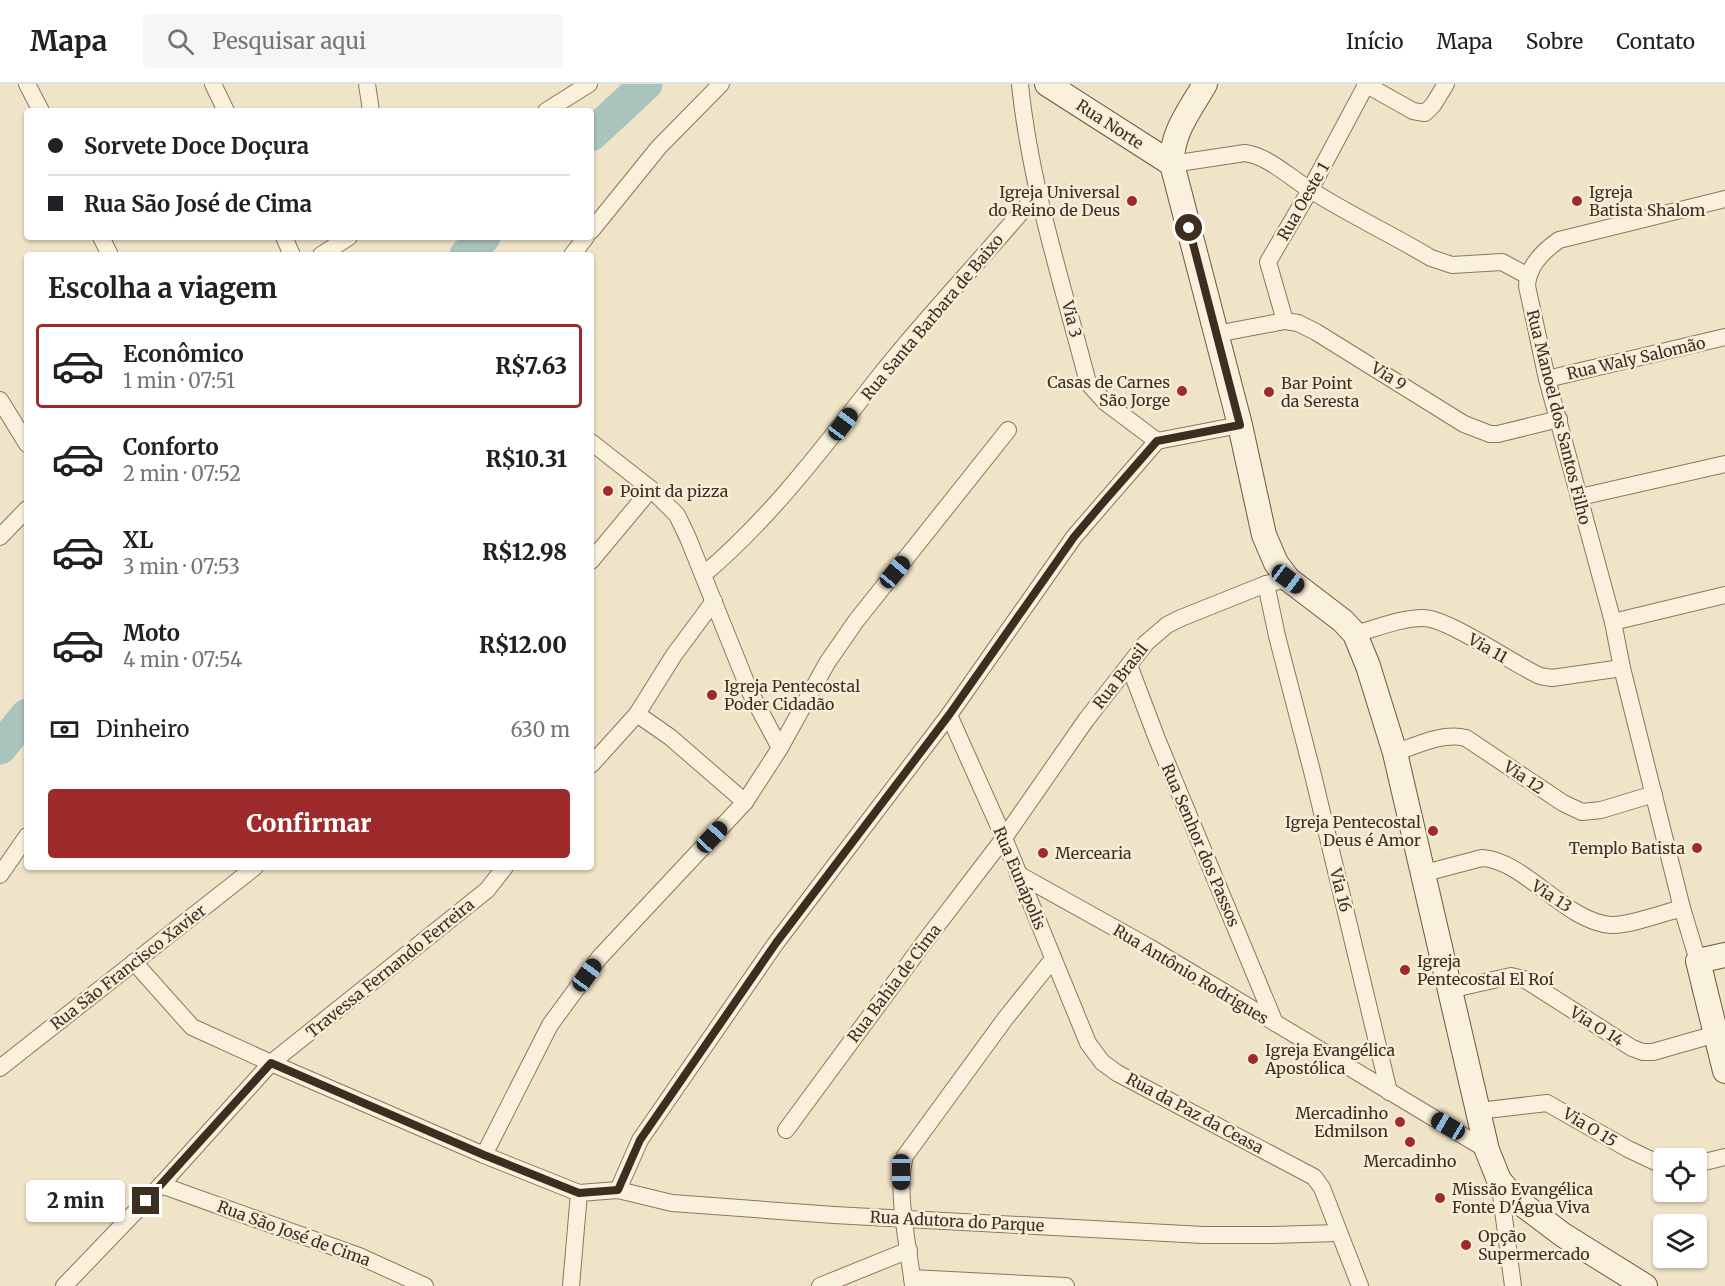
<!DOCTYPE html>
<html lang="pt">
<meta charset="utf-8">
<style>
:root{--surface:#fff;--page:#f6f6f6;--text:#202124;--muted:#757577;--line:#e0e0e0;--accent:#9e2a2b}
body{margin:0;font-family:Merriweather,serif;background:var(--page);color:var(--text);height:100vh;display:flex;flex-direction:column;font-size:22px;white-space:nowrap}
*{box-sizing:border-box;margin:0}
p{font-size:20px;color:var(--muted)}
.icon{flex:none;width:33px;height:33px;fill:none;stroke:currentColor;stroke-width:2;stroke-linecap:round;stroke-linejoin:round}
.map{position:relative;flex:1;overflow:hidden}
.drawer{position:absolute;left:24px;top:168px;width:570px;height:618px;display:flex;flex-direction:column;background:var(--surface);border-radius:6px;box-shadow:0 2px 4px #0004}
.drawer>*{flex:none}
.guide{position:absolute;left:24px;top:24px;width:570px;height:132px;border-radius:6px;box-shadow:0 2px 4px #0004;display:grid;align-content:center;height:132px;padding:0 24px;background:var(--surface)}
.buttons{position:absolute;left:1653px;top:1064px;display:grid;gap:12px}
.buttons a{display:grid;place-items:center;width:54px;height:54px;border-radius:6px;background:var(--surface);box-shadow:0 2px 4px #0004;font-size:30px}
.end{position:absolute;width:27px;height:27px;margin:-14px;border:8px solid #3d2e20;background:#fff;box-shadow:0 0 0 3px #fff}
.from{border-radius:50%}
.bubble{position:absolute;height:42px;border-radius:6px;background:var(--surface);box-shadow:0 2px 4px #0004;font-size:20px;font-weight:800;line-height:42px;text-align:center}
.car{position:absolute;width:18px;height:36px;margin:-18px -9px;border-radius:8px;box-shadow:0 0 4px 2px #0007;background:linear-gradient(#222 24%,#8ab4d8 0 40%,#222 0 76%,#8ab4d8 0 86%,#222 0)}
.guide b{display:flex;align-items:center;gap:21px;height:57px;font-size:22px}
.guide b+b{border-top:2px solid var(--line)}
.guide i{width:15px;height:15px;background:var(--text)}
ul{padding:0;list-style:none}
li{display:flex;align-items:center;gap:18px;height:84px;margin:0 12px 9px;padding:0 12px;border:3px solid transparent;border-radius:6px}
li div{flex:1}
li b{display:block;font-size:22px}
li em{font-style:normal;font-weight:800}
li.selected{border-color:var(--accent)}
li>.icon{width:54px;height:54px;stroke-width:1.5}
h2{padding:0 24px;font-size:27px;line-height:72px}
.pay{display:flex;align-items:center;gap:15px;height:66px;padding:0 24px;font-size:22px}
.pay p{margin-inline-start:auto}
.action{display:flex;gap:12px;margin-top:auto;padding:12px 24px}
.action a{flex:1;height:69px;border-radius:6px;background:var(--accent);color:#fff;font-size:24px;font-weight:800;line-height:69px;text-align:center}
header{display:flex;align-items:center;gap:36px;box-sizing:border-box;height:84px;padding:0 30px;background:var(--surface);border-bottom:2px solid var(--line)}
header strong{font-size:28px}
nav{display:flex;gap:33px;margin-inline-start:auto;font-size:21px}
.search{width:420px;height:54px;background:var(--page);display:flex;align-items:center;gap:15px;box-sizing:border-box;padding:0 21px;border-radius:6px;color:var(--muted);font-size:22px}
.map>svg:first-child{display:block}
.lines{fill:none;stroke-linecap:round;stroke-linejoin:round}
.river{stroke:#a9c4bc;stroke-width:33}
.street-casing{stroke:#8d765c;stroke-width:18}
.secondary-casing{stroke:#6f573f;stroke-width:26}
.street{stroke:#faf1dc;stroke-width:16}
.secondary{stroke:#faf1dc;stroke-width:24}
.route{stroke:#3d2e20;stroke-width:8}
.poi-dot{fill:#9e2a2b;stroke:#f7eed8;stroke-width:2}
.labels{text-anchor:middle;stroke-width:5;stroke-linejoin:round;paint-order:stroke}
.street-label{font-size:16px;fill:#3d2e20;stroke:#f7eed8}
.poi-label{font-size:16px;fill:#3d2e20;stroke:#f7eed8;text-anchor:start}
</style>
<header>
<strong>Mapa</strong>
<div class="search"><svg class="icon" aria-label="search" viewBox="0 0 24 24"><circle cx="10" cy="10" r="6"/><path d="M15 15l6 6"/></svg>Pesquisar aqui</div>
<nav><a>Início</a><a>Mapa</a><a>Sobre</a><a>Contato</a></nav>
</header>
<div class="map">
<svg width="1725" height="1202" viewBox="0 0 1725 1202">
<rect width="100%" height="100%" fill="#f0e4c8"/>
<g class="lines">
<g class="river">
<polyline points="591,51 646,0"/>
<polyline points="466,171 484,153"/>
<polyline points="0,664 27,631"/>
</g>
<g class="street-casing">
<g id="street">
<polyline points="27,0 41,27"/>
<polyline points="213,0 226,27"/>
<polyline points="367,0 371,27"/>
<path d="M1020 0C1030 101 1063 201 1088 299L1105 318 1157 357 1240 341"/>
<polyline points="1365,0 1413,27 1425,29 1433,21 1446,0"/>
<polyline points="546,27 589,0"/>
<path d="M1172 80 1245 69C1268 72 1289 93 1309 105 1348 130 1391 150 1431 174L1452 181 1502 178 1528 192"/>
<polyline points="591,147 659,63 721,0"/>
<polyline points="101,153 110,171"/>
<polyline points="284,153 292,171"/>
<polyline points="321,171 349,153"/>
<polyline points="572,171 586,153"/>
<polyline points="1285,237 1268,178 1310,106 1366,1"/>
<polyline points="1216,250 1285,237 1298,239 1316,248 1464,340 1490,350 1498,350 1559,335"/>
<polyline points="1547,295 1725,253"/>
<polyline points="0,316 27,360"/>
<polyline points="591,358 651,405 677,431 688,454 750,608 780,664"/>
<polyline points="1580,413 1725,380"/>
<polyline points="0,453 27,425"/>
<polyline points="591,477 651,405"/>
<path d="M703 491C772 433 825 361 881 290 931 227 988 169 1039 107"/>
<polyline points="1266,500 1277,552 1313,691 1389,1008"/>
<polyline points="1613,538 1725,511"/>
<path d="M1355 550C1377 544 1401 534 1423 534 1448 534 1513 580 1540 592L1552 594 1622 584"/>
<polyline points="1129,581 1157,655 1275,939"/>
<polyline points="637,630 670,653 745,718"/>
<polyline points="949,631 1004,754 1088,959 1102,978 1117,989 1314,1093 1322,1104 1360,1202"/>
<path d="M1395 669C1417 661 1443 648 1466 654L1563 719 1582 728 1601 726 1654 710"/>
<polyline points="591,681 637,630 674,571 714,517"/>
<path d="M1425 789 1482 774C1524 776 1566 838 1611 841 1628 842 1664 829 1682 824"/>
<polyline points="1018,790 1149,863 1487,1066"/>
<polyline points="0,791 27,752"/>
<path d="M1698 877 1682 824 1622 584 1613 538 1547 295 1527 202C1528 182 1543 167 1559 156L1725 115"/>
<polyline points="134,878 192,943 271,979 484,1071 579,1109 618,1106 672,1119 834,1131 1203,1151 1272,1151 1338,1149"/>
<polyline points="1449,906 1511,892 1524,895 1632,964 1643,968 1653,968 1716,950"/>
<polyline points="0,984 255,783"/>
<polyline points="1478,1027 1547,1019 1628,1065 1664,1082"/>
<polyline points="786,1046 929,852 1004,754 1086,636 1146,559 1167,541 1181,534 1266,500 1288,495"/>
<polyline points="484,1071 550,941 599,874 745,718 780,664 827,579 856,537 1008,346"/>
<polyline points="1696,1080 1725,1073"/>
<polyline points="1499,1096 1513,1202"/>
<polyline points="161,1101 359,1172 425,1202"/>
<polyline points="618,1106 640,1056 776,859 949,631 1074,453 1157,357"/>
<polyline points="912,1194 1066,1202"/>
<polyline points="64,1202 161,1101 271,979 487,806 505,783"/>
<polyline points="571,1202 579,1109"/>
<polyline points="820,1202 909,1166"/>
<path d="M913 1202C909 1164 895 1107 905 1072L1005 935 1053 875"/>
</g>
</g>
<g class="secondary-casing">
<g id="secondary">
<polyline points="1047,0 1172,80"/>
<path d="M1205 0C1190 26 1171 49 1172 80L1240 341 1264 451 1276 479 1288 495 1343 537 1355 550 1368 582 1395 669 1487 1066 1499 1096 1514 1114 1563 1151 1645 1202"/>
<polyline points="1725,871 1698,877 1725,987"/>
</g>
</g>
<use href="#street" class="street"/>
<use href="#secondary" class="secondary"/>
</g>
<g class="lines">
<polyline class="route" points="146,1117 271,979 484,1071 579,1109 618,1106 640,1056 776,859 949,631 1074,453 1101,421 1157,357 1240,341 1189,144"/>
</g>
<g class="poi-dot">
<circle cx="1132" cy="117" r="6"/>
<circle cx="1577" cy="117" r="6"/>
<circle cx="1182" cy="307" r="6"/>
<circle cx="1269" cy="308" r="6"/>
<circle cx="608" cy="407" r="6"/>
<circle cx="712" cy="611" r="6"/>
<circle cx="1433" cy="747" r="6"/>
<circle cx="1697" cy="764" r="6"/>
<circle cx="1043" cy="769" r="6"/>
<circle cx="1405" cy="886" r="6"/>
<circle cx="1253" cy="975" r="6"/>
<circle cx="1400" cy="1038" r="6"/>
<circle cx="1410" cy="1058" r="6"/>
<circle cx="1440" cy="1114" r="6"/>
<circle cx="1466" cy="1161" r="6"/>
</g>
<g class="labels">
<g class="street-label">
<text transform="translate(1110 40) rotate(33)" y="6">Rua Norte</text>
<text transform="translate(1303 117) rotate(-60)" y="6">Rua Oeste 1</text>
<text transform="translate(932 233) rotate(-50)" y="6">Rua Santa Barbara de Baixo</text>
<text transform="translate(1072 235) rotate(76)" y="6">Via 3</text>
<text transform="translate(1636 274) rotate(-13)" y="6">Rua Waly Salomão</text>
<text transform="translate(1389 292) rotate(32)" y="6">Via 9</text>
<text transform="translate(1559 333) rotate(76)" y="6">Rua Manoel dos Santos Filho</text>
<text transform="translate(1488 564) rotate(30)" y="6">Via 11</text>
<text transform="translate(1120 592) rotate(-52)" y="6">Rua Brasil</text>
<text transform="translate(1524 693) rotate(34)" y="6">Via 12</text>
<text transform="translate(1201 761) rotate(67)" y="6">Rua Senhor dos Passos</text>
<text transform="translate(1020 794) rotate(67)" y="6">Rua Eunápolis</text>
<text transform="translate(1341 806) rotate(76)" y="6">Via 16</text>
<text transform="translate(1552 812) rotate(33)" y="6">Via 13</text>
<text transform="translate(128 883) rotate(-38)" y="6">Rua São Francisco Xavier</text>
<text transform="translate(390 884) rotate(-39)" y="6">Travessa Fernando Ferreira</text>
<text transform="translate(1191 890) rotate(31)" y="6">Rua Antônio Rodrigues</text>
<text transform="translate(894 899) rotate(-53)" y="6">Rua Bahia de Cima</text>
<text transform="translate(1597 942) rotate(32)" y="6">Via O 14</text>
<text transform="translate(1195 1029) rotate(28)" y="6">Rua da Paz da Ceasa</text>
<text transform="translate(1590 1043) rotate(31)" y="6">Via O 15</text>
<text transform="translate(957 1137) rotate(3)" y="6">Rua Adutora do Parque</text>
<text transform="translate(294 1149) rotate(20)" y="6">Rua São José de Cima</text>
</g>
<g class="poi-label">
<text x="1120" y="114" text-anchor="end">Igreja Universal<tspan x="1120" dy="18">do Reino de Deus</tspan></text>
<text x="1589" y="114">Igreja<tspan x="1589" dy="18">Batista Shalom</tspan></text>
<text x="1170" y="304" text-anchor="end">Casas de Carnes<tspan x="1170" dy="18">São Jorge</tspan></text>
<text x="1281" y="305">Bar Point<tspan x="1281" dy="18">da Seresta</tspan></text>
<text x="620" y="413">Point da pizza</text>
<text x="724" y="608">Igreja Pentecostal<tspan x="724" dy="18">Poder Cidadão</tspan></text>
<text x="1421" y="744" text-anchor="end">Igreja Pentecostal<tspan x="1421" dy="18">Deus é Amor</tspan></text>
<text x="1685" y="770" text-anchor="end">Templo Batista</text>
<text x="1055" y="775">Mercearia</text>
<text x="1417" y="883">Igreja<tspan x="1417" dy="18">Pentecostal El Roí</tspan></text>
<text x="1265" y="972">Igreja Evangélica<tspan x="1265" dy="18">Apostólica</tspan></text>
<text x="1388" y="1035" text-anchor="end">Mercadinho<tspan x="1388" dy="18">Edmilson</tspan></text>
<text x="1410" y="1083" text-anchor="middle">Mercadinho</text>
<text x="1452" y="1111">Missão Evangélica<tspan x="1452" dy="18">Fonte D'Água Viva</tspan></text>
<text x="1478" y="1158">Opção<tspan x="1478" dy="18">Supermercado</tspan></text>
</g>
</g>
</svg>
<div class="buttons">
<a><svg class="icon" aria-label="locate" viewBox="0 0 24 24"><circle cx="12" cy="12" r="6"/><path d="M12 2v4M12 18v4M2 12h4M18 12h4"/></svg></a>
<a><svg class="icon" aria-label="layers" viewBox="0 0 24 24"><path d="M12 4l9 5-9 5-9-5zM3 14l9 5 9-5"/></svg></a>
</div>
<i class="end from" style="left:1189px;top:144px"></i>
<i class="end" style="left:146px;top:1117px"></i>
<div class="bubble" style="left:26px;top:1096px;width:99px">2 min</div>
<i class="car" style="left:843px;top:340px;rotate:37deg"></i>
<i class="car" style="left:895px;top:488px;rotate:40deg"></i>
<i class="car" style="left:1288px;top:495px;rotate:127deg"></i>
<i class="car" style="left:712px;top:753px;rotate:43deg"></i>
<i class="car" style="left:587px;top:891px;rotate:36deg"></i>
<i class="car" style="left:1448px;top:1042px;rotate:300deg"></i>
<i class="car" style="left:901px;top:1088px;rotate:180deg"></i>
<div class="guide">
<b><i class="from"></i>Sorvete Doce Doçura</b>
<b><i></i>Rua São José de Cima</b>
</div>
<section class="drawer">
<h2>Escolha a viagem</h2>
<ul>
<li class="selected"><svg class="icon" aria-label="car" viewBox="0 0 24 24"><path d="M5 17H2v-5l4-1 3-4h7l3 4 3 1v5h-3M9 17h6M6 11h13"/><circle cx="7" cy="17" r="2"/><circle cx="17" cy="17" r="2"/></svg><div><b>Econômico</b><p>1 min · 07:51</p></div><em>R$7.63</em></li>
<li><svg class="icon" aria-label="car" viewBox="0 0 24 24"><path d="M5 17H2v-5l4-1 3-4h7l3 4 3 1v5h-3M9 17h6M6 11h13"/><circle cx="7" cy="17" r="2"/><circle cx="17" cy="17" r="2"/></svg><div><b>Conforto</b><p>2 min · 07:52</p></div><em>R$10.31</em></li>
<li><svg class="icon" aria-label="car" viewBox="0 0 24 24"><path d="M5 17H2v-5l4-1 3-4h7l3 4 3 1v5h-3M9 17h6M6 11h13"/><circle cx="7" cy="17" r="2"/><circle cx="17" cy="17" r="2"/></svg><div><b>XL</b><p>3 min · 07:53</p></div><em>R$12.98</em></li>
<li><svg class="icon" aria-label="car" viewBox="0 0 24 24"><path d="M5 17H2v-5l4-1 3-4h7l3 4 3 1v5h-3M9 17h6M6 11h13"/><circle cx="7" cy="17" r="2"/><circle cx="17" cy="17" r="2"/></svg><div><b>Moto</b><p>4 min · 07:54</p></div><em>R$12.00</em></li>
</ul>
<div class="pay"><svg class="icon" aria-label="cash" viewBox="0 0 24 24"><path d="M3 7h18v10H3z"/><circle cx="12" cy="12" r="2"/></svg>Dinheiro<p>630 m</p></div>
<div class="action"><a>Confirmar</a></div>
</section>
</div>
